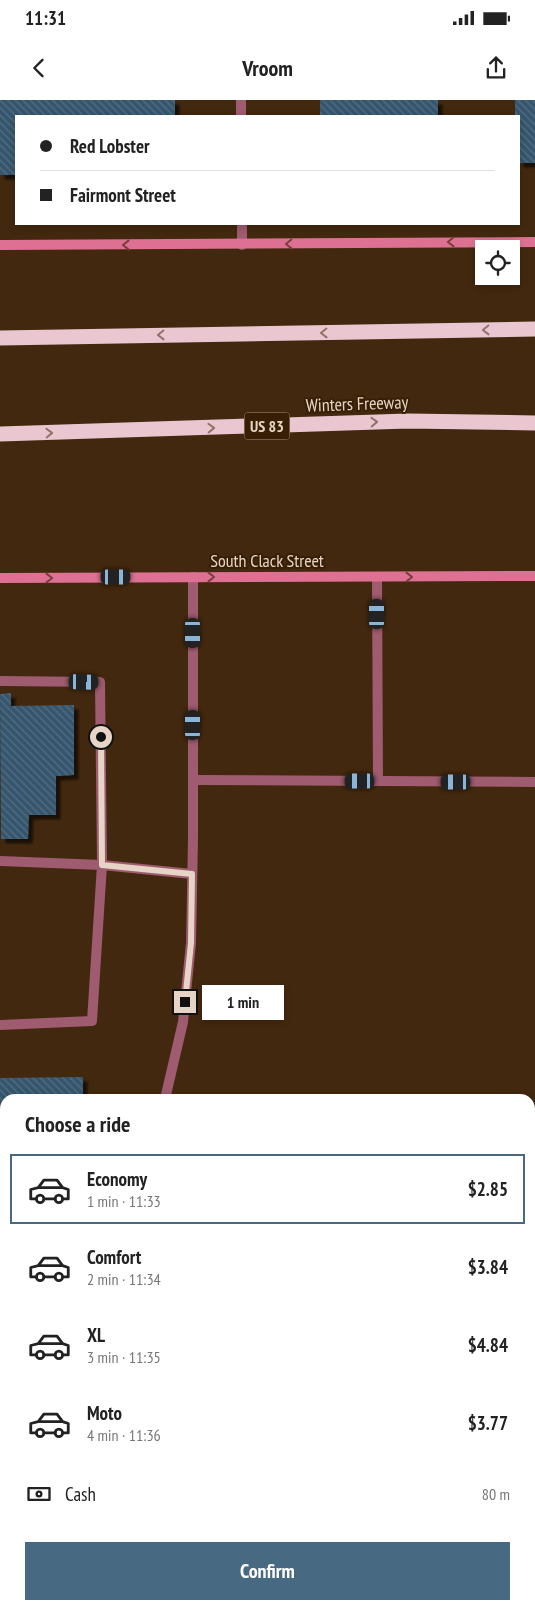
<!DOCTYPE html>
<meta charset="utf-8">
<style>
:root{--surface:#fff;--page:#f6f6f6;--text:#222;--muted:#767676;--line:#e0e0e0;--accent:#476981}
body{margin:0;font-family:"PT Sans Narrow",sans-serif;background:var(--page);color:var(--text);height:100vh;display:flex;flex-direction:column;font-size:19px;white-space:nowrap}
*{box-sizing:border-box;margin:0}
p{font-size:16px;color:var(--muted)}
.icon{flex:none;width:28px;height:28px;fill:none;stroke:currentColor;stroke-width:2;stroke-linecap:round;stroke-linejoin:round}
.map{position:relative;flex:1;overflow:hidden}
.drawer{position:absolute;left:0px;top:994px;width:535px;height:516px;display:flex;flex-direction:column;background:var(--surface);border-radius:15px 15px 0 0;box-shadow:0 2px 8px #0003}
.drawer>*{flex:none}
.banner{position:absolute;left:15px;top:15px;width:505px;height:110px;border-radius:0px;box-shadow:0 2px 8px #0003;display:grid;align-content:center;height:110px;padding:0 25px;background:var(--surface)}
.controls{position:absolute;left:475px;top:140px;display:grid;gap:10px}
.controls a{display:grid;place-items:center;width:45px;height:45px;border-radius:0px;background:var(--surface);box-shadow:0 2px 8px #0003;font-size:25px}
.end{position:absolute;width:22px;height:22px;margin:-11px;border:6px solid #e6d4c6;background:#111;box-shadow:0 0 0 2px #111}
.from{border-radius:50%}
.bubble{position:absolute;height:35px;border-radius:0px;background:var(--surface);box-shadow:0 2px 8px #0003;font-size:16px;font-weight:800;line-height:35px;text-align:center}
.car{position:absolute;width:15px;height:30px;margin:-15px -8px;border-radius:6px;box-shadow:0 0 4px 1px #0007;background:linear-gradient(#222 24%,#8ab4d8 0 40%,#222 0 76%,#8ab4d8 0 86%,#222 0)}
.banner b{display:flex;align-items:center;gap:18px;height:48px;font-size:19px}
.banner b+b{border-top:1px solid var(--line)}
.banner i{width:12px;height:12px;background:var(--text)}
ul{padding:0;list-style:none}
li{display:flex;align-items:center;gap:15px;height:70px;margin:0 10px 8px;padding:0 15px;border:2px solid transparent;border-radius:0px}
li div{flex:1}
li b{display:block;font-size:19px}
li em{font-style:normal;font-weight:800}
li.current{border-color:var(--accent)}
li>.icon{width:45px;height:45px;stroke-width:1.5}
h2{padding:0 25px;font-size:22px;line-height:60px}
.pay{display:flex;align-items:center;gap:12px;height:55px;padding:0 25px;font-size:19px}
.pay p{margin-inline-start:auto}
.button{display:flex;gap:10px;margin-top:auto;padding:10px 25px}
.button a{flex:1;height:58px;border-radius:0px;background:var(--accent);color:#fff;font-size:20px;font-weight:800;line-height:58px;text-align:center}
.status{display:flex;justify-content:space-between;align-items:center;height:35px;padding:0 25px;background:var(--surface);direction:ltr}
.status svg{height:14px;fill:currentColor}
header{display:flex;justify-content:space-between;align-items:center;height:65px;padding:0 25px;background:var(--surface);font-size:22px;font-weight:800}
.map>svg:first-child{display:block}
.building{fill:url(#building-back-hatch);filter:url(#shadow)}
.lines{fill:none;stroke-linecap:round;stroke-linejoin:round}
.service{stroke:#9f5b6f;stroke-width:10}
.minor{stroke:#9f5b6f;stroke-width:10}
.secondary{stroke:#de7193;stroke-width:10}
.motorway{stroke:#eac7d0;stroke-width:15}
.oneway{stroke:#7a3f3d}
.oneway2{stroke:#90726a}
.route{stroke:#e6d4c6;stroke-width:6}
.labels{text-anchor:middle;stroke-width:4;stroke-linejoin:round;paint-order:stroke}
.shield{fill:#371e04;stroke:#b29d8c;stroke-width:1}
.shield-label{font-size:16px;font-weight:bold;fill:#e6d4c6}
.street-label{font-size:18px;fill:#e6d4c6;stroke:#371e04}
</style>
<div class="status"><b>11:31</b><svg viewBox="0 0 49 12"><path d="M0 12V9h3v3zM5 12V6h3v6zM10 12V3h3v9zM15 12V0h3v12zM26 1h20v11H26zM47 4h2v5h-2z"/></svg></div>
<header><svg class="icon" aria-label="back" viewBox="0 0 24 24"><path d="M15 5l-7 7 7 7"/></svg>Vroom<svg class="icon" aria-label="share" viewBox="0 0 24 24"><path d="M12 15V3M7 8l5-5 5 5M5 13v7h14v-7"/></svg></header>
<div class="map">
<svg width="535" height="1509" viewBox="0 0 535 1509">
<defs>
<pattern id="building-back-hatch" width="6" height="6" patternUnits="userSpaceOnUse" patternTransform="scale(1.25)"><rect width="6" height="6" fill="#36576e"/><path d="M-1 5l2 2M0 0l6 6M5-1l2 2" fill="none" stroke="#536e81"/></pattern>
<filter id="shadow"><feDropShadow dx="4.5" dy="4.5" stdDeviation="1" flood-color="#0009"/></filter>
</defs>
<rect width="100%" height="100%" fill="#42280e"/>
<g class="building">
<polygon points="0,0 175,0 175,16 16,16 16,75 0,75"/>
<rect x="320" y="0" width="118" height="16"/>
<polygon points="515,0 535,0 535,63 519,63 519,16 515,16"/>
<polygon points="11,593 11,606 74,605 74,675 56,676 56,715 29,715 28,739 1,739 0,594"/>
<polygon points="83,977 83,999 5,999 5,1015 0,1015 0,978"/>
<rect x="0" y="1041" width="5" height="31"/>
<rect x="0" y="1097" width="5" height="31"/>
<polygon points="530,1247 535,1247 535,1288 533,1288 533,1309 535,1309 535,1347 530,1348"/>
<rect x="134" y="1505" width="43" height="4"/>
<rect x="289" y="1505" width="40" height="4"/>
<rect x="364" y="1505" width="89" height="4"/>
</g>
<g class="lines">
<g class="service">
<polyline points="377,477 378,681"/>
<polyline points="0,581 100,582 102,765 192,774"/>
<polyline points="193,680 535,682"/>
<polyline points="0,761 102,765 92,921 0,925"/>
<polyline points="530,1150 535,1150"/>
<polyline points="0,1178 5,1178"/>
</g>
<g class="minor">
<polyline points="241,0 241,16"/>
<polyline points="242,124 242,145"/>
<polyline points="165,999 183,922 191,843 193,739 193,477"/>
<polyline points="0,1450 5,1434"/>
</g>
<g class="secondary">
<polyline points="0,145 535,142"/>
<polyline points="0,478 535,476"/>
</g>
<g class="motorway">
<polyline points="0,238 535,229"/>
<polyline points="0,334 408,321 535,323"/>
</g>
</g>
<defs><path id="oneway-chevron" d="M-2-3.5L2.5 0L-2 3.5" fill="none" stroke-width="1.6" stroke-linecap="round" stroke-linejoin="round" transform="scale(1.25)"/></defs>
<g class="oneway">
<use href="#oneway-chevron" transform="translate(451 142) rotate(179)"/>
<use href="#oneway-chevron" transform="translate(289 144) rotate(179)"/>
<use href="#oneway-chevron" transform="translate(126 145) rotate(180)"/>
<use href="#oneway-chevron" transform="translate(211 477)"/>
<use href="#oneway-chevron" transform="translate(409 477)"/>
<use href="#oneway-chevron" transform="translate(49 478)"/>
</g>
<g class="oneway2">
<use href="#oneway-chevron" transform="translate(486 230) rotate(179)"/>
<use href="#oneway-chevron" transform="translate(324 233) rotate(179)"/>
<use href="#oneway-chevron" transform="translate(161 235) rotate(179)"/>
<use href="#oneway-chevron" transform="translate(374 322) rotate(-2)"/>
<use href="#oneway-chevron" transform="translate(211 328) rotate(-2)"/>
<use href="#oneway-chevron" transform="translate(49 333) rotate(-2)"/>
</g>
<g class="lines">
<polyline class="route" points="101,637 102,765 192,774 191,843 185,902"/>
</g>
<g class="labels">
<rect class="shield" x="244.5" y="312.5" width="45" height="27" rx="4"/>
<g class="shield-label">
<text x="267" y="332">US 83</text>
</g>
<g class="street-label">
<text transform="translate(357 304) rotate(-2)" y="6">Winters Freeway</text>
<text x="267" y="467">South Clack Street</text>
</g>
</g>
</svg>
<div class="controls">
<a><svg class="icon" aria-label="locate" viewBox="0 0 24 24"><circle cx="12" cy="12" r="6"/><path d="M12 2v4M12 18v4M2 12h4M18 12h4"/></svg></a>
</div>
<i class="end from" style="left:101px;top:637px"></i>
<i class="end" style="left:185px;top:902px"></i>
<div class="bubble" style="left:202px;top:885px;width:82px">1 min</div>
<i class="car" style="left:116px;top:477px;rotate:90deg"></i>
<i class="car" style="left:377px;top:514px;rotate:0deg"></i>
<i class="car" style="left:193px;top:533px;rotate:180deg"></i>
<i class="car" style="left:84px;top:582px;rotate:91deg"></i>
<i class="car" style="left:193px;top:625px;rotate:0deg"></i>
<i class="car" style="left:360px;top:681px;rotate:270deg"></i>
<i class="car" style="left:456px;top:682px;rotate:270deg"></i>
<div class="banner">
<b><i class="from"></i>Red Lobster</b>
<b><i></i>Fairmont Street</b>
</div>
<section class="drawer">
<h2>Choose a ride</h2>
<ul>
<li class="current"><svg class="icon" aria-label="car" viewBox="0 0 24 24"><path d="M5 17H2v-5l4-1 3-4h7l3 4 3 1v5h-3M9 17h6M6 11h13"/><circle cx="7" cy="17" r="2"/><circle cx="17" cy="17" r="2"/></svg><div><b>Economy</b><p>1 min · 11:33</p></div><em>$2.85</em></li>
<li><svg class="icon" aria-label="car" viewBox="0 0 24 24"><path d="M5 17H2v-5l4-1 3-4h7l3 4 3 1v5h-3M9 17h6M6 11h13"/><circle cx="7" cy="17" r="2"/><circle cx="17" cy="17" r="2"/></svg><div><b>Comfort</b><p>2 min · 11:34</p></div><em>$3.84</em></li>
<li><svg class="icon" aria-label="car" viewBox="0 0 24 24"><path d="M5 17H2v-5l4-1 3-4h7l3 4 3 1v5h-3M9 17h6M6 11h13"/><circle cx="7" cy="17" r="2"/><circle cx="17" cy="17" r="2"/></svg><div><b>XL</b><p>3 min · 11:35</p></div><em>$4.84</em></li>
<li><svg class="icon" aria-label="car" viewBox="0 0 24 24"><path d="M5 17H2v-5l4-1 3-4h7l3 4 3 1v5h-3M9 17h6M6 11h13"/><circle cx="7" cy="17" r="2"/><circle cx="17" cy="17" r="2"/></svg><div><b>Moto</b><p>4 min · 11:36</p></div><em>$3.77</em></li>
</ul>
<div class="pay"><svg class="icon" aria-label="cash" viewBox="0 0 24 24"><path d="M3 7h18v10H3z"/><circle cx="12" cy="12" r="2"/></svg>Cash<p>80 m</p></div>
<div class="button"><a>Confirm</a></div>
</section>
</div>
